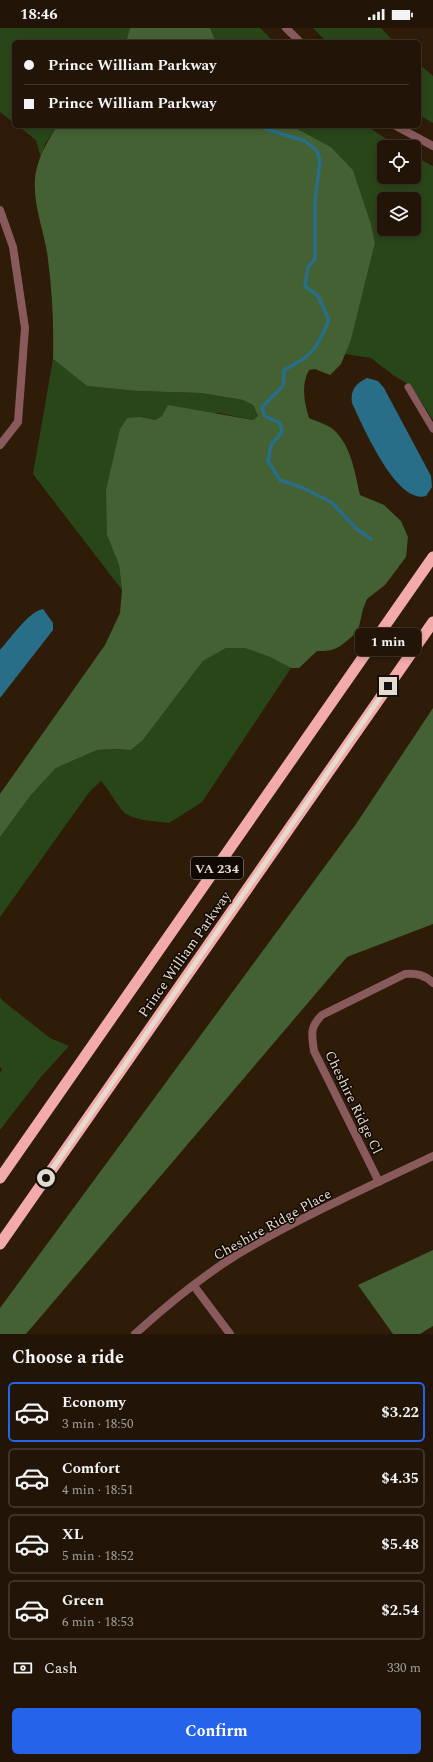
<!DOCTYPE html>
<meta charset="utf-8">
<style>
:root{--surface:#221507;--page:#2a1e11;--text:#f1f3f6;--muted:#a29f9b;--line:#3f3428;--accent:#2563eb}
body{margin:0;font-family:Spectral,serif;background:var(--page);color:var(--text);height:100vh;display:flex;flex-direction:column;font-size:15px;white-space:nowrap}
*{box-sizing:border-box;margin:0}
p{font-size:13px;color:var(--muted)}
.icon{flex:none;width:22px;height:22px;fill:none;stroke:currentColor;stroke-width:2;stroke-linecap:round;stroke-linejoin:round}
.map{position:relative;height:1306px;overflow:hidden}
.panel{display:flex;flex-direction:column;background:var(--surface);flex:1}
.panel>*{flex:none}
.top-card{position:absolute;left:12px;top:12px;width:409px;height:88px;border-radius:6px;box-shadow:0 2px 6px #0003,0 0 0 1px var(--line);display:grid;align-content:center;height:88px;padding:0 12px;background:var(--surface)}
.controls{position:absolute;left:377px;top:112px;display:grid;gap:8px}
.controls a{display:grid;place-items:center;width:44px;height:44px;border-radius:6px;background:var(--surface);box-shadow:0 2px 6px #0003,0 0 0 1px var(--line);font-size:20px}
.end{position:absolute;width:18px;height:18px;margin:-9px;border:5px solid #e6d9ce;background:#111;box-shadow:0 0 0 2px #111}
.from{border-radius:50%}
.bubble{position:absolute;height:28px;border-radius:6px;background:var(--surface);box-shadow:0 2px 6px #0003,0 0 0 1px var(--line);font-size:13px;font-weight:700;line-height:28px;text-align:center}
.top-card b{display:flex;align-items:center;gap:14px;height:38px;font-size:15px}
.top-card b+b{border-top:1px solid var(--line)}
.top-card i{width:10px;height:10px;background:var(--text)}
ul{padding:0;list-style:none}
li{display:flex;align-items:center;gap:12px;height:60px;margin:0 8px 6px;padding:0 4px;border:2px solid var(--line);border-radius:6px}
li div{flex:1}
li b{display:block;font-size:15px}
li em{font-style:normal;font-weight:700}
li.active{border-color:var(--accent)}
li>.icon{width:36px;height:36px;stroke-width:1.5}
h2{padding:0 12px;font-size:18px;line-height:48px}
.pay{display:flex;align-items:center;gap:10px;height:44px;padding:0 12px;font-size:15px}
.pay p{margin-inline-start:auto}
.action{display:flex;gap:8px;margin-top:auto;padding:8px 12px}
.action a{flex:1;height:46px;border-radius:6px;background:var(--accent);color:#fff;font-size:16px;font-weight:700;line-height:46px;text-align:center}
.status{display:flex;justify-content:space-between;align-items:center;height:28px;padding:0 20px;background:var(--surface);direction:ltr}
.status svg{height:11px;fill:currentColor}
.map>svg:first-child{display:block}
.green{fill:#294619;fill-rule:evenodd}
.forest{fill:#436133}
.water{fill:#296e88}
.lines{fill:none;stroke-linecap:round;stroke-linejoin:round}
.stream{stroke:#296e88;stroke-width:3.5}
.service{stroke:#895a5b;stroke-width:7}
.minor{stroke:#895a5b;stroke-width:8}
.tertiary{stroke:#895a5b;stroke-width:8}
.trunk{stroke:#f2aaab;stroke-width:11}
.route{stroke:#e6d9ce;stroke-width:5}
.labels{text-anchor:middle;stroke-width:3;stroke-linejoin:round;paint-order:stroke}
.shield{fill:#100803;stroke:#a69a91;stroke-width:1}
.shield-label{font-size:13px;font-weight:bold;fill:#e6d9ce}
.street-label{font-size:14px;fill:#e6d9ce;stroke:#100803}
</style>
<div class="status"><b>18:46</b><svg viewBox="0 0 49 12"><path d="M0 12V9h3v3zM5 12V6h3v6zM10 12V3h3v9zM15 12V0h3v12zM26 1h20v11H26zM47 4h2v5h-2z"/></svg></div>
<div class="map">
<svg width="433" height="1306" viewBox="0 0 433 1306">
<rect width="100%" height="100%" fill="#2e1c09"/>
<g class="green">
<polygon points="0,0 130,0 126,14 14,14 14,95 0,84"/>
<polygon points="210,0 260,0 274,14 216,14"/>
<polygon points="313,0 381,0 394,14 327,14"/>
<polygon points="419,36 433,48 433,95 419,87"/>
<polygon points="18,98 57,98 45,116 41,130 36,112"/>
<path d="M292 98H367L398 119H384V149H414V128L433 138V392L411 358 393 347 371 330 345 326 351 312 375 215 371 196 353 142 331 119ZM384 171H414V201H384Z"/>
<polygon points="53,331 87,358 137,363 201,365 243,372 253,377 258,388 253,392 219,385 162,388 155,392 141,389 107,507 119,537 122,562 33,446"/>
<path d="M226 620H245L270 629 291 640 202 774 169 795C156 793 138 793 126 786 120 782 108 760 101 753L90 763 0 889V809L31 767 56 740 97 722 114 721 131 722 143 712 203 633Z"/>
<polygon points="0,969 3,973 50,1010 69,1018 40,1050 0,1102 0,1045 2,1041 0,1039"/>
</g>
<g class="forest">
<polygon points="130,0 210,0 216,14 126,14"/>
<path d="M57 98H292L331 119 353 142 371 196 375 215 351 312 341 336 330 347 315 341 309 342C301 357 304 374 309 390 318 394 330 397 336 404 352 421 355 446 360 467L384 477 401 493 408 509 406 529 385 557 367 571 363 581 358 603C343 616 338 624 317 623L299 640H291L270 629 245 620H226L203 633 143 712 131 722 114 721 97 722 56 740 31 767 0 809V766L105 617 120 585 122 562 119 537 107 507 106 462 120 401 127 390 141 389 155 392 162 388 168 377 253 392 258 388 253 377 243 372 201 365 137 363 87 358 53 331C54 295 52 259 47 224 43 200 33 176 35 151 36 133 47 114 57 98Z"/>
<polygon points="433,680 433,896 347,929 26,1306 0,1306 0,1280 356,796"/>
<polygon points="433,1222 433,1298 420,1306 393,1306 358,1257"/>
</g>
<g class="water">
<path d="M367 350 378 353 384 360 431 448 432 459 426 468C396 477 362 396 352 375 350 362 356 355 367 350Z"/>
<path d="M43 581 53 595V602L0 670V622C10 611 29 583 43 581Z"/>
</g>
<g class="lines">
<path class="stream" d="M262 98 266 101 305 113 317 123 320 133 315 173V231L308 239 305 258 318 268 329 292C317 321 312 328 284 342L283 358 262 379 265 388 280 395 282 404 271 417 268 433 280 452 303 460 331 474 358 502 371 511"/>
<polyline class="service" points="408,359 433,401"/>
<g class="minor">
<polyline points="0,182 13,219 25,300 18,394 0,417"/>
<path d="M379 1154 314 1023C312 1007 309 1000 322 987L405 946C417 945 425 947 433 955"/>
<polyline points="194,1258 230,1306"/>
<path d="M135 1306C167 1277 201 1249 238 1226 300 1189 368 1159 433 1128"/>
</g>
<g class="tertiary">
<polyline points="286,0 300,14"/>
<polyline points="396,98 433,118"/>
</g>
<g class="trunk">
<polyline points="0,1150 433,529"/>
<polyline points="0,1216 433,594"/>
</g>
</g>
<g class="lines">
<polyline class="route" points="46,1150 388,658"/>
</g>
<g class="labels">
<rect class="shield" x="191" y="829" width="52" height="22" rx="3"/>
<g class="shield-label">
<text x="217" y="845">VA 234</text>
</g>
<g class="street-label">
<text transform="translate(184 926) rotate(-55)" y="5">Prince William Parkway</text>
<text transform="translate(354 1074) rotate(64)" y="5">Cheshire Ridge Cl</text>
<text transform="translate(272 1196) rotate(-29)" y="5">Cheshire Ridge Place</text>
</g>
</g>
</svg>
<div class="controls">
<a><svg class="icon" aria-label="locate" viewBox="0 0 24 24"><circle cx="12" cy="12" r="6"/><path d="M12 2v4M12 18v4M2 12h4M18 12h4"/></svg></a>
<a><svg class="icon" aria-label="layers" viewBox="0 0 24 24"><path d="M12 4l9 5-9 5-9-5zM3 14l9 5 9-5"/></svg></a>
</div>
<i class="end from" style="left:46px;top:1150px"></i>
<i class="end" style="left:388px;top:658px"></i>
<div class="bubble" style="left:355px;top:600px;width:66px">1 min</div>
<div class="top-card">
<b><i class="from"></i>Prince William Parkway</b>
<b><i></i>Prince William Parkway</b>
</div>
</div>
<section class="panel">
<h2>Choose a ride</h2>
<ul>
<li class="active"><svg class="icon" aria-label="car" viewBox="0 0 24 24"><path d="M5 17H2v-5l4-1 3-4h7l3 4 3 1v5h-3M9 17h6M6 11h13"/><circle cx="7" cy="17" r="2"/><circle cx="17" cy="17" r="2"/></svg><div><b>Economy</b><p>3 min · 18:50</p></div><em>$3.22</em></li>
<li><svg class="icon" aria-label="car" viewBox="0 0 24 24"><path d="M5 17H2v-5l4-1 3-4h7l3 4 3 1v5h-3M9 17h6M6 11h13"/><circle cx="7" cy="17" r="2"/><circle cx="17" cy="17" r="2"/></svg><div><b>Comfort</b><p>4 min · 18:51</p></div><em>$4.35</em></li>
<li><svg class="icon" aria-label="car" viewBox="0 0 24 24"><path d="M5 17H2v-5l4-1 3-4h7l3 4 3 1v5h-3M9 17h6M6 11h13"/><circle cx="7" cy="17" r="2"/><circle cx="17" cy="17" r="2"/></svg><div><b>XL</b><p>5 min · 18:52</p></div><em>$5.48</em></li>
<li><svg class="icon" aria-label="car" viewBox="0 0 24 24"><path d="M5 17H2v-5l4-1 3-4h7l3 4 3 1v5h-3M9 17h6M6 11h13"/><circle cx="7" cy="17" r="2"/><circle cx="17" cy="17" r="2"/></svg><div><b>Green</b><p>6 min · 18:53</p></div><em>$2.54</em></li>
</ul>
<div class="pay"><svg class="icon" aria-label="cash" viewBox="0 0 24 24"><path d="M3 7h18v10H3z"/><circle cx="12" cy="12" r="2"/></svg>Cash<p>330 m</p></div>
<div class="action"><a>Confirm</a></div>
</section>
